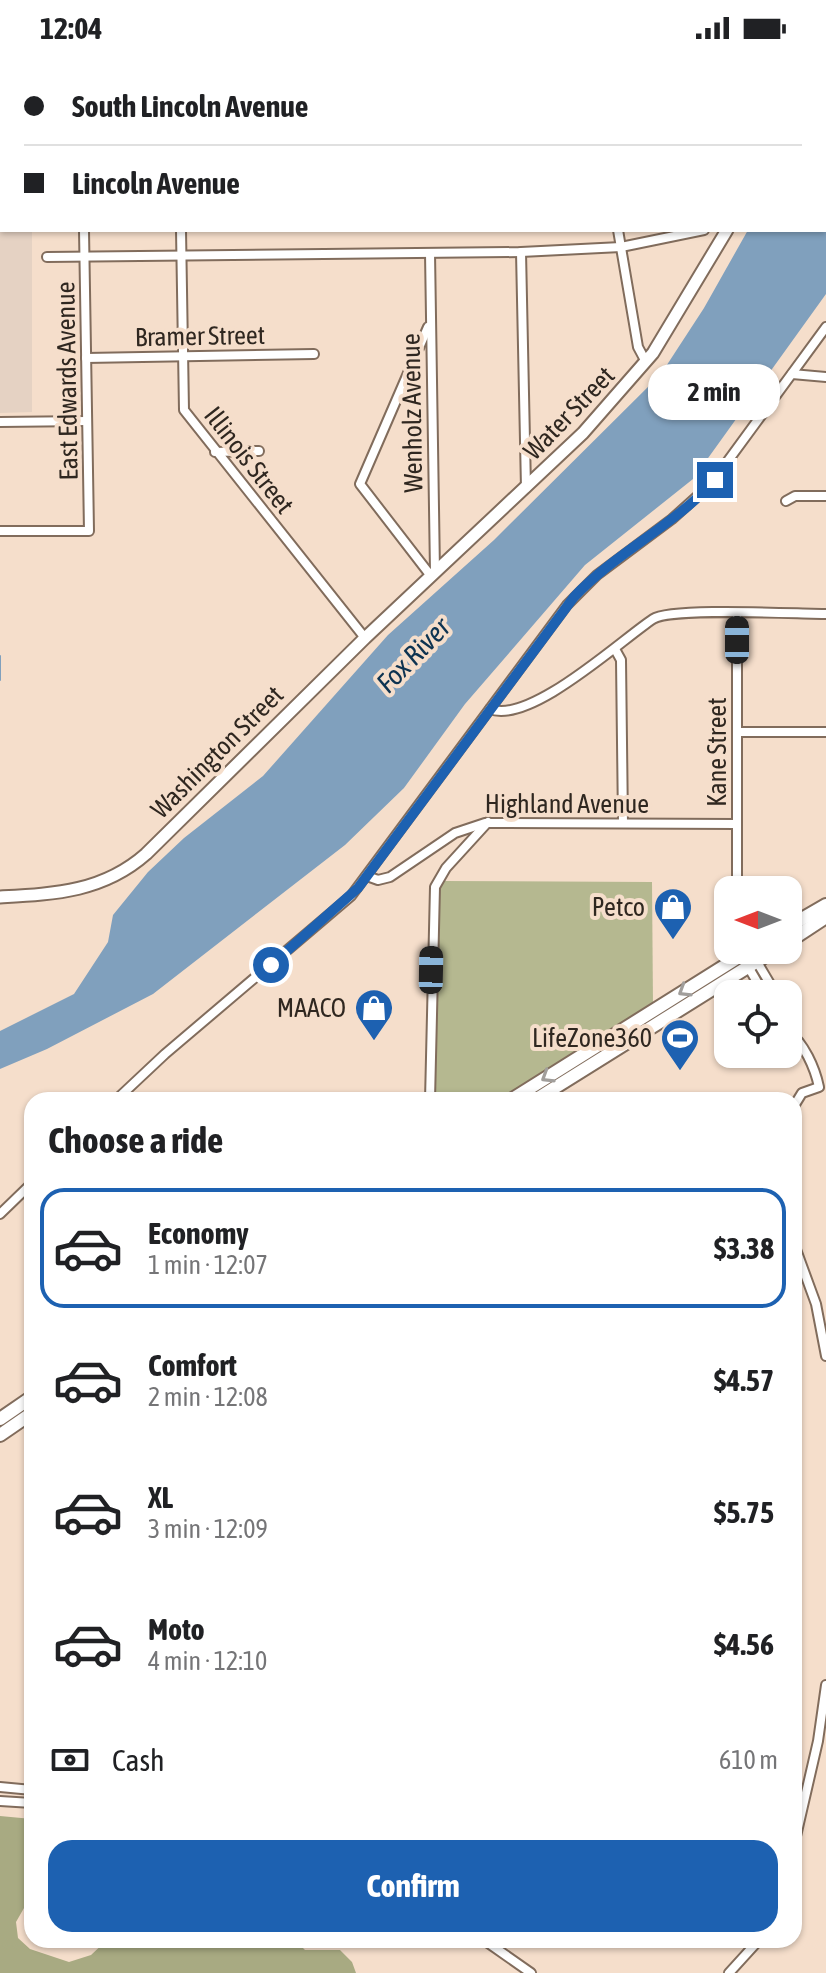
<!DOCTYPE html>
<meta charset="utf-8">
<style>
:root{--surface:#fff;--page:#f6f6f6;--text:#202124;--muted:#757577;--line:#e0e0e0;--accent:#1d61b1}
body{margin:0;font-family:"Asap Condensed",sans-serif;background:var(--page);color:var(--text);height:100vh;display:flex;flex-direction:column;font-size:30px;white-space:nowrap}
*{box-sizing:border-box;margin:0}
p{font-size:26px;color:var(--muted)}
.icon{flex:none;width:44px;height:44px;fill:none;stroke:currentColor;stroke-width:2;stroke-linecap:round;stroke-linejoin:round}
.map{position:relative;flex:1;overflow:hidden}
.sheet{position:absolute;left:24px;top:1036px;width:778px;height:856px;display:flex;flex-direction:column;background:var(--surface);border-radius:24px;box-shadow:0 2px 6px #0004}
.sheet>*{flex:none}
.top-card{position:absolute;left:0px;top:0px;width:826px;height:176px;box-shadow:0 2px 6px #0004;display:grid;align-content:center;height:176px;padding:0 24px;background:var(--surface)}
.needle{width:52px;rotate:270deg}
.controls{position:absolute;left:714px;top:820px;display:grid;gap:16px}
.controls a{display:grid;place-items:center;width:88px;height:88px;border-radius:16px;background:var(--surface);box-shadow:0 2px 6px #0004;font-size:40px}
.end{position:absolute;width:36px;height:36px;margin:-18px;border:10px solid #1d61b1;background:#fff;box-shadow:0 0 0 4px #fff}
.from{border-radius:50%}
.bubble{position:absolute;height:56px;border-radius:24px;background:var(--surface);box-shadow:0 2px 6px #0004;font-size:26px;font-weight:700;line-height:56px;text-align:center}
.car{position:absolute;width:24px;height:48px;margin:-24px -12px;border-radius:10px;box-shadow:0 0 6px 2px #0007;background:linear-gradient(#222 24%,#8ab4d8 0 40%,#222 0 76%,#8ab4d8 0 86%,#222 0)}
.top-card b{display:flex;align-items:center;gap:28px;height:76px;font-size:30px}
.top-card b+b{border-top:2px solid var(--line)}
.top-card i{width:20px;height:20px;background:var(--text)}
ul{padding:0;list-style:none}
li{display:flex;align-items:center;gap:24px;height:120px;margin:0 16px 12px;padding:0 8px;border:4px solid transparent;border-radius:24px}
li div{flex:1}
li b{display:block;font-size:30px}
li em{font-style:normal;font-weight:700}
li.on{border-color:var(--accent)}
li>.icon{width:72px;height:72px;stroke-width:1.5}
h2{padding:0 24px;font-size:36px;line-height:96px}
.pay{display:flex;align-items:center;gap:20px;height:88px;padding:0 24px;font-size:30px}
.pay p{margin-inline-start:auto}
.primary-button{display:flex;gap:16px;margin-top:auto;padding:16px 24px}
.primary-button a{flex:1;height:92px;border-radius:24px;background:var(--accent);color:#fff;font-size:32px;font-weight:700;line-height:92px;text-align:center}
.status{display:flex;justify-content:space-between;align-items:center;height:56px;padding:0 40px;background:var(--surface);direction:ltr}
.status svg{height:22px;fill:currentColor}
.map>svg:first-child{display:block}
.education{fill:#e5d2c3}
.green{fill:#b5b890}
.forest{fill:#a8aa82}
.water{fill:#80a0bd}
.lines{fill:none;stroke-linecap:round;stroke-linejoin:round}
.stream{stroke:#80a0bd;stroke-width:2}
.street-casing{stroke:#816c5c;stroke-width:12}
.secondary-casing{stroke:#816c5c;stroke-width:15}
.primary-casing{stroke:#816c5c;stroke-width:16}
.street{stroke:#fff;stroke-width:8}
.secondary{stroke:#fff;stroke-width:11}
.primary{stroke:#fff;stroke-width:12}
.oneway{stroke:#a19e9b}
.route{stroke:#1d61b1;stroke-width:10}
.labels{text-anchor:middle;stroke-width:8;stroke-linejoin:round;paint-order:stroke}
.street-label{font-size:26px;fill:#2f2720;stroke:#f5decb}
.poi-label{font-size:26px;fill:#2f2720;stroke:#f5decb;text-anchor:end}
.water-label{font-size:28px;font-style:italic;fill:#0d3351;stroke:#f5decb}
</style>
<div class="status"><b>12:04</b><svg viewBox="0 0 49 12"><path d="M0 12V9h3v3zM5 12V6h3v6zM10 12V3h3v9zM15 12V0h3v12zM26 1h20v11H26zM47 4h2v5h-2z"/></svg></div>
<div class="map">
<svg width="826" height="1917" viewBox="0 0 826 1917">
<rect width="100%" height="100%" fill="#f5decb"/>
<polygon class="education" points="0,0 36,0 2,2 2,174 32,174 32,356 0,357"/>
<polygon class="green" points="442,825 652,826 653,950 500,1044 435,1044 438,842"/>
<polygon class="forest" points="0,1760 32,1763 32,1838 16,1866 18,1882 30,1893 69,1906 91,1899 107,1884 295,1884 305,1894 340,1894 352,1906 356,1917 0,1917"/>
<polygon class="water" points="826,45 826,238 693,423 585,509 465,648 404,732 345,789 153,938 47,993 0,1013 0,975 74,938 108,886 113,859 148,816 184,782 263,720 388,579 494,484 661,318 704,252 748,174 824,174"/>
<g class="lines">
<polyline class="stream" points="0,600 0,624"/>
<g class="street-casing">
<g id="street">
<polyline points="82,0 82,2"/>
<polyline points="179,0 179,2"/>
<polyline points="796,0 796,2"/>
<polyline points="569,2 591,2"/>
<polyline points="181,174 184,354 365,582"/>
<polyline points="618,174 638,291 646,306"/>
<polyline points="521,196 526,432"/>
<polyline points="430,197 435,516"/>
<polyline points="47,201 521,196 621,191 704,174"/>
<polyline points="428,271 360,428 431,520"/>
<polyline points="86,302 314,298"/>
<polyline points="792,318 826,321"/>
<polyline points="0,366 87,365"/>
<polyline points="215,396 259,395"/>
<polyline points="786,445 795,440 826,440"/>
<polyline points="0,475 89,475 84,174"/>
<polyline points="737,558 737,834"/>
<polyline points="616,595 621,604 623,767"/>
<path d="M490 653C530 669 621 584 653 563 671 551 797 558 826 558"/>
<polyline points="737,676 826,676"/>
<polyline points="367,820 378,824 390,821 455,777 485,767 737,768"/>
<polyline points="741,895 757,906 776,938"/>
<polyline points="746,907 764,938"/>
<polyline points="788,957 796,970 796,981"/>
<path d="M788 975C804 987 815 1012 819 1031L802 1037 794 1050"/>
<polyline points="116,1044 165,998 351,840 567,549 597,519 672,463 711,428 826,271"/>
<polyline points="430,1044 435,831 446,812 488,766"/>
<polyline points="0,1158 32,1127"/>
<polyline points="794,1188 816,1248 826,1300"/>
<polyline points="0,1731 32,1734"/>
<polyline points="0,1745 32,1747"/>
<polyline points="794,1789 818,1685 826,1629"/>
<polyline points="484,1884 531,1917"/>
<polyline points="729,1917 759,1884"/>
</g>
</g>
<g class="secondary-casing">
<g id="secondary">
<polyline points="684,0 684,2"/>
<polyline points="824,9 826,6"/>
<path d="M0 841C54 838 103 836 146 798L365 582 583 377 653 297 727 174"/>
</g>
</g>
<g class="primary-casing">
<g id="primary">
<polyline points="788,871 826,849"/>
<polyline points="788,886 826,861"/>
<polyline points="511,1044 750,894"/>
<polyline points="535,1044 775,894"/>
<polyline points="0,1363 32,1341"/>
<polyline points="0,1379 32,1357"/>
</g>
</g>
<use href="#street" class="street"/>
<use href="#secondary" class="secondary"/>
<use href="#primary" class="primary"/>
</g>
<defs><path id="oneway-chevron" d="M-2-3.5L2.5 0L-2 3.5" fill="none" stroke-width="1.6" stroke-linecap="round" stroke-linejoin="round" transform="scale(2)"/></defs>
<g class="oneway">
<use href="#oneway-chevron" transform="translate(684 935) rotate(148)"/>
<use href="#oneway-chevron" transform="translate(547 1021) rotate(148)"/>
</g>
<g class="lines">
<path class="route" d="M271 909 358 832 574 541C616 496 674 470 715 424"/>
</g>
<defs>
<g id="shop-pin" transform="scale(2)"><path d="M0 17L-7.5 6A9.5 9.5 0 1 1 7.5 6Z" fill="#1d61b1" stroke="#f5decb"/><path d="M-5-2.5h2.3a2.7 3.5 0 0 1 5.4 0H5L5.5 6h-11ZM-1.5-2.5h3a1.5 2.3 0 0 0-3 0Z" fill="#fff"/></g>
<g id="stadium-pin" transform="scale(2)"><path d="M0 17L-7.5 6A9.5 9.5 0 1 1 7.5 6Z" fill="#1d61b1" stroke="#f5decb"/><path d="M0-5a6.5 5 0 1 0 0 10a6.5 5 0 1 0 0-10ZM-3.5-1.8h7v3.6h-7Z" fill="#fff"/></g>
</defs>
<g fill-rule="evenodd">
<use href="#shop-pin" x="673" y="851"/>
<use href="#shop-pin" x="374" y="952"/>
<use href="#stadium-pin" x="680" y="982"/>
</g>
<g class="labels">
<g class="street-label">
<text transform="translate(200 280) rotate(-1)" y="9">Bramer Street</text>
<text transform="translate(67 325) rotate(-91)" y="9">East Edwards Avenue</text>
<text transform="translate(412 357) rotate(-91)" y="9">Wenholz Avenue</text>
<text transform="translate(569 357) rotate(-46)" y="9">Water Street</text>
<text transform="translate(249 404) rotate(52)" y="9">Illinois Street</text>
<text transform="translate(217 696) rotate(-45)" y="9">Washington Street</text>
<text transform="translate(717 696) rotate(-90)" y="9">Kane Street</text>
<text x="567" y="757">Highland Avenue</text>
</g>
<g class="poi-label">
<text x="645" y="860">Petco</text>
<text x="346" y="961">MAACO</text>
<text x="652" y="991">LifeZone360</text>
</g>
<g class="water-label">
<text transform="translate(413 599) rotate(-46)" y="10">Fox River</text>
</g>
</g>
</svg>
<div class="controls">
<a><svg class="needle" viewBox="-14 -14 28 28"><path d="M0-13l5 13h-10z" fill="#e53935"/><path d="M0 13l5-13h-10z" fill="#757577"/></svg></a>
<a><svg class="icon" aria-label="locate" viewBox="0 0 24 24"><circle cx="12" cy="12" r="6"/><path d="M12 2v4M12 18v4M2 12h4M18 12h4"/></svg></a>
</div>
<i class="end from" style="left:271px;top:909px"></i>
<i class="end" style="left:715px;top:424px"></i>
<div class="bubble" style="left:648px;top:308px;width:132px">2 min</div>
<i class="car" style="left:737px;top:584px;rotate:0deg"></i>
<i class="car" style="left:431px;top:914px;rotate:1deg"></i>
<div class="top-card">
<b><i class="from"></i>South Lincoln Avenue</b>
<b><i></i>Lincoln Avenue</b>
</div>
<section class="sheet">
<h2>Choose a ride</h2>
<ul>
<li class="on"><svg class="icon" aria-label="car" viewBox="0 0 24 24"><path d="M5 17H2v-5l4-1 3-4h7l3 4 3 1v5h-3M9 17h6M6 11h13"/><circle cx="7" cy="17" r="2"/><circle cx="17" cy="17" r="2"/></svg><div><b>Economy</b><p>1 min · 12:07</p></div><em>$3.38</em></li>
<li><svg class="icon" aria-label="car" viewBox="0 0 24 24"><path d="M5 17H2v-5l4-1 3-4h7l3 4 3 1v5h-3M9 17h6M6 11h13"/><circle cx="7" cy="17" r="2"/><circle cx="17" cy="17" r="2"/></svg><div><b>Comfort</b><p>2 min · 12:08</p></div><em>$4.57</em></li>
<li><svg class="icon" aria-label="car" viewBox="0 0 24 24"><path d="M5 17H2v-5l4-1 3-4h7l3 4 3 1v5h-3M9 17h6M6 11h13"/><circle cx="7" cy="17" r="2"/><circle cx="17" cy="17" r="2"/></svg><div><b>XL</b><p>3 min · 12:09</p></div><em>$5.75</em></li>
<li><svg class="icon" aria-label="car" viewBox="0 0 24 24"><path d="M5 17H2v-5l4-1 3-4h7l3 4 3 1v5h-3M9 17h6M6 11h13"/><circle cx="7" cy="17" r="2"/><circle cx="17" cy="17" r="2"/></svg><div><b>Moto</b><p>4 min · 12:10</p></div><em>$4.56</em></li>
</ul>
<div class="pay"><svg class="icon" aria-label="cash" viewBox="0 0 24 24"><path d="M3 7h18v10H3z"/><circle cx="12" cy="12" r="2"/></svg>Cash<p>610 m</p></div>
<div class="primary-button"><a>Confirm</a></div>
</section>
</div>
